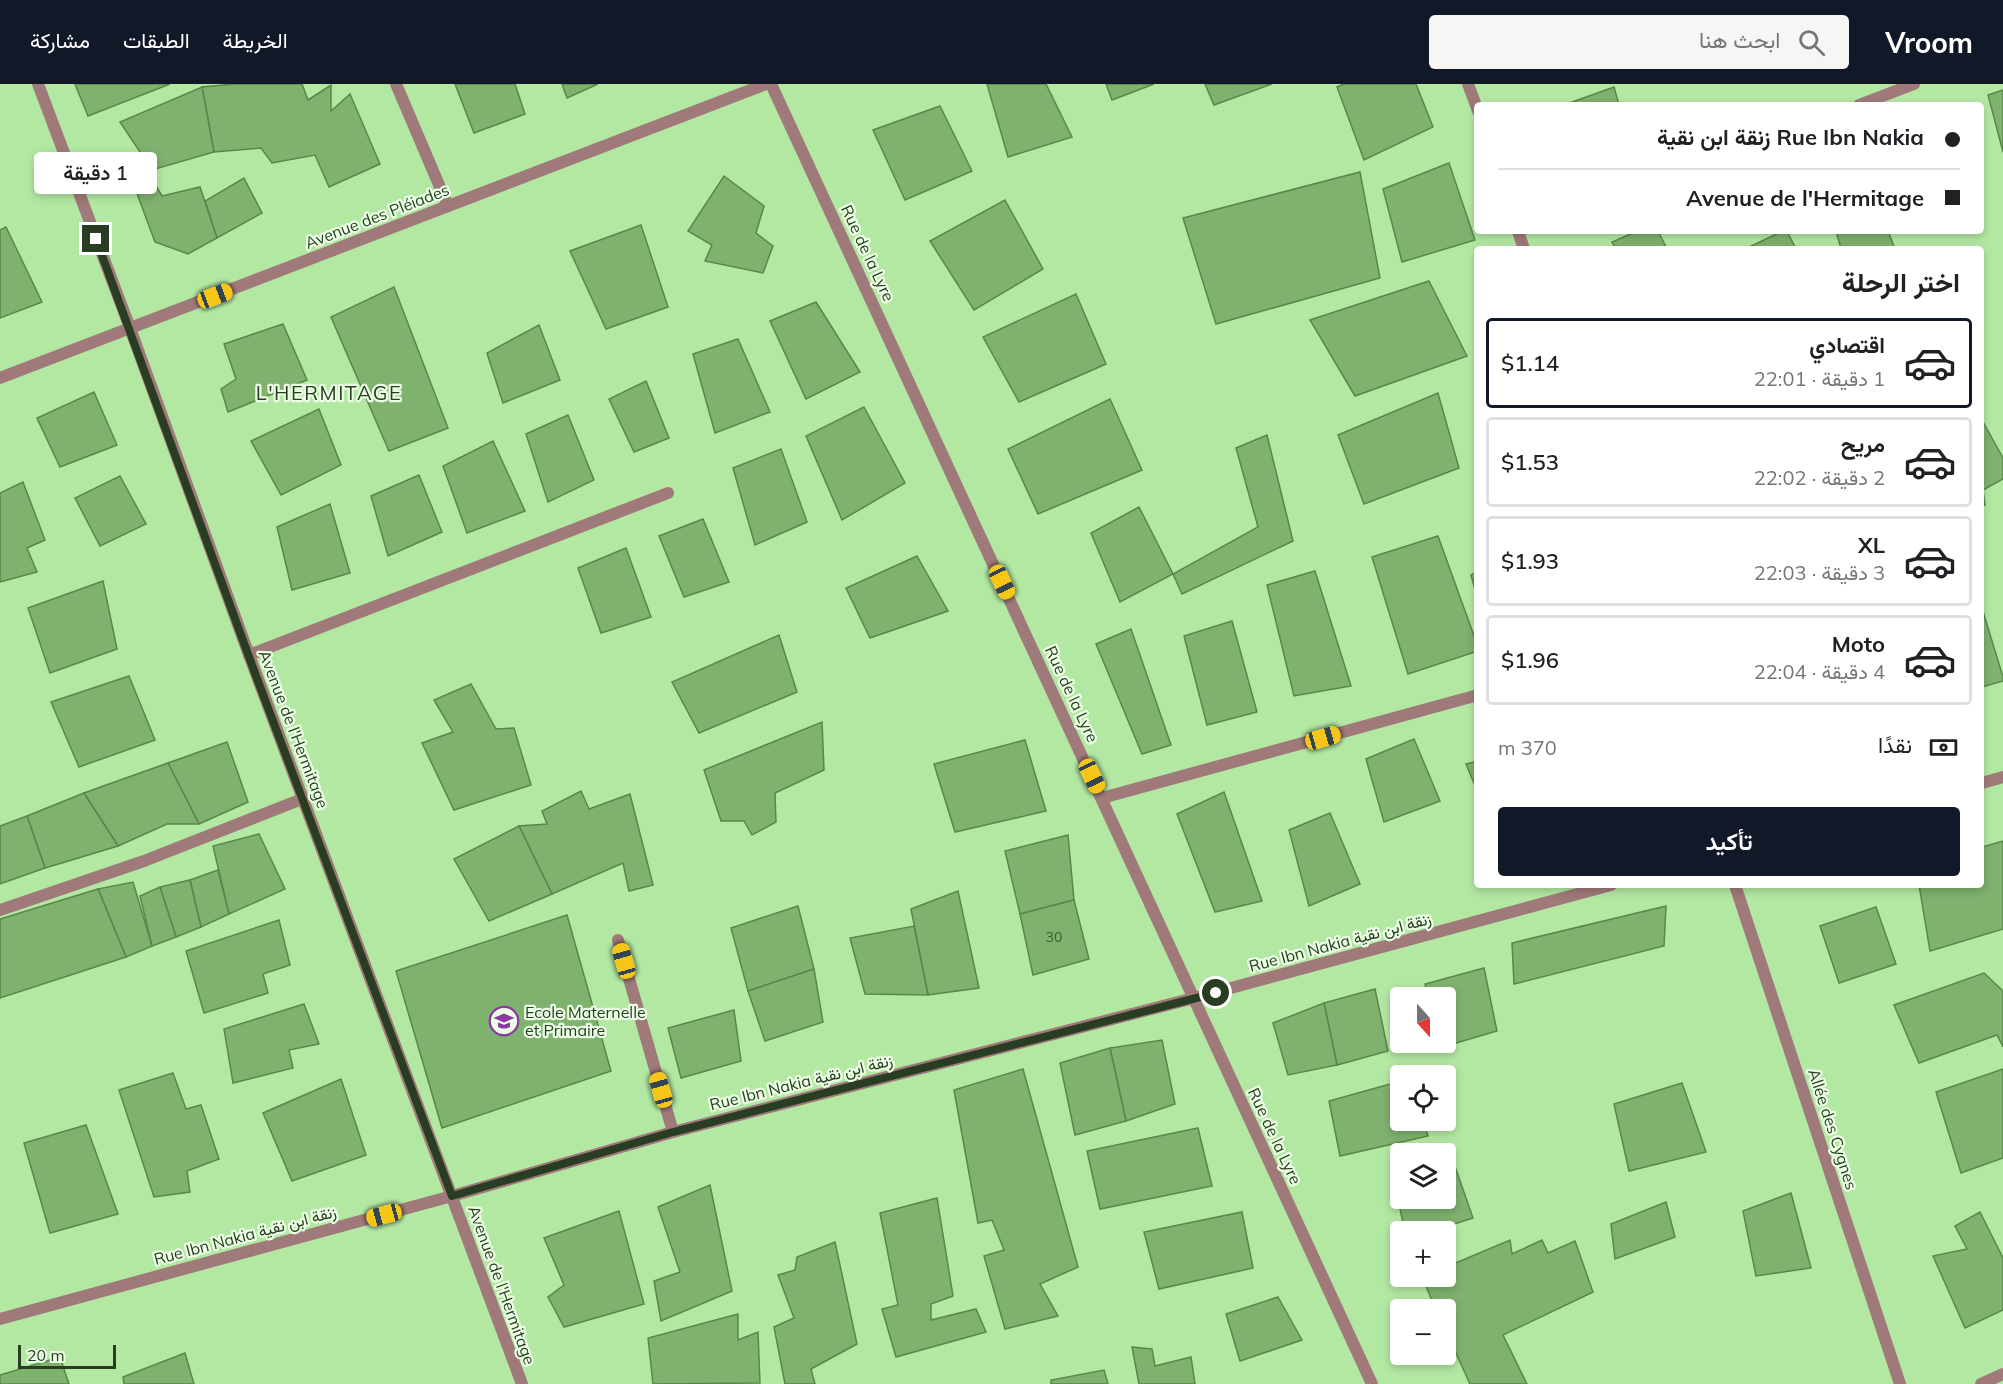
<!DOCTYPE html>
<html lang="ar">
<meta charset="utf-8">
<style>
:root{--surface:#fff;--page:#f6f6f6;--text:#202124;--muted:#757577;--line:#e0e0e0;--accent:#111827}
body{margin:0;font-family:Mulish,Vazirmatn,sans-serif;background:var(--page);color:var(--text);direction:rtl;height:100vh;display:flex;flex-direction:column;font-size:22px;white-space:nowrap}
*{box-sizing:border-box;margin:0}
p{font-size:20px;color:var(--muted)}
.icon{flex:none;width:33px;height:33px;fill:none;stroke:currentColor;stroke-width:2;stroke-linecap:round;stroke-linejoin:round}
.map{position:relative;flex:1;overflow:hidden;direction:ltr}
.panel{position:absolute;left:1474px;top:162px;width:510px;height:642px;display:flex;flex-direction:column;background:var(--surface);border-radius:6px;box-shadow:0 3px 9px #0003;direction:rtl}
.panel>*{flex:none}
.banner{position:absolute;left:1474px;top:18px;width:510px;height:132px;border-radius:6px;box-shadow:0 3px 9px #0003;direction:rtl;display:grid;align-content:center;height:132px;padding:0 24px;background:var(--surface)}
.needle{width:39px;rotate:159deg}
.tools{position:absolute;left:1390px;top:903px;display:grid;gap:12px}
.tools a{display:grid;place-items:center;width:66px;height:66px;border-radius:6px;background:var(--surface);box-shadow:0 3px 9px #0003;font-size:30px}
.scale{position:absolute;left:18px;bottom:15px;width:98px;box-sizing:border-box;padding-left:6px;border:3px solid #293d22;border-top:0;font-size:16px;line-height:21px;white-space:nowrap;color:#293d22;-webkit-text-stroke:4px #eaffe3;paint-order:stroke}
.end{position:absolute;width:27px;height:27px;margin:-14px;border:8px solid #293d22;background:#fff;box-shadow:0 0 0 3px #fff}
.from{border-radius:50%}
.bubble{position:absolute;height:42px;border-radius:6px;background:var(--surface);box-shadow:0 3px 9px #0003;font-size:20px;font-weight:600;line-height:42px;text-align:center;direction:rtl}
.car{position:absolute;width:18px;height:36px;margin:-18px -9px;border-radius:8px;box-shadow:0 0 4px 2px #0007;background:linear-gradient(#f5c518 24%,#345 0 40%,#f5c518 0 76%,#345 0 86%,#f5c518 0)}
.banner b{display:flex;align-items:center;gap:21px;height:57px;font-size:22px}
.banner b+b{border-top:2px solid var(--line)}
.banner i{width:15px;height:15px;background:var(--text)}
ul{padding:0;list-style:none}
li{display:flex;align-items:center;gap:18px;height:90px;margin:0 12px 9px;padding:0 12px;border:3px solid var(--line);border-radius:6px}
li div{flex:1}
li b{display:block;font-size:22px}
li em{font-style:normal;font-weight:600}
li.active{border-color:var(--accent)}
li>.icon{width:54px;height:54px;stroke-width:1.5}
h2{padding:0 24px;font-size:27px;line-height:72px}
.pay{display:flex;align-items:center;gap:15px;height:66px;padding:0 24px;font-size:22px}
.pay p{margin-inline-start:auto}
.action{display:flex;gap:12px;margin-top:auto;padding:12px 24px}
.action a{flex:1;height:69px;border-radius:6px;background:var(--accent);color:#fff;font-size:24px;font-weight:600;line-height:69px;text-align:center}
header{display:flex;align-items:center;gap:36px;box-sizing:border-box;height:84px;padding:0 30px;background:var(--accent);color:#fff}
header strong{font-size:28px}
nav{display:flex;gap:33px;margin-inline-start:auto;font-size:21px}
.search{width:420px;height:54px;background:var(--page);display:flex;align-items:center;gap:15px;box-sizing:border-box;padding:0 21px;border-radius:6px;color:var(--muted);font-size:22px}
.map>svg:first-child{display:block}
.building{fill:#7fb16f;stroke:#588849;stroke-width:1.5}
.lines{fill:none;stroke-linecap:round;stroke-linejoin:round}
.minor{stroke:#a07a7a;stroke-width:12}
.tertiary{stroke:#a07a7a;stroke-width:12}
.route{stroke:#293d22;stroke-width:8}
.labels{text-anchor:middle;stroke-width:4.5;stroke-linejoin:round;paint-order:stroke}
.number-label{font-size:14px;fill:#3e5a35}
.street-label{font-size:16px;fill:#293d22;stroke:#eaffe3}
.poi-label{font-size:16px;fill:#293d22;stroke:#eaffe3;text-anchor:start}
.quarter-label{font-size:20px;letter-spacing:1.5px;fill:#293d22;stroke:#eaffe3}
</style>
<header>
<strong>Vroom</strong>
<div class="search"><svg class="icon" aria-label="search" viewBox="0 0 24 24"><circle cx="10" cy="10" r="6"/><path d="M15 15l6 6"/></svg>ابحث هنا</div>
<nav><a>الخريطة</a><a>الطبقات</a><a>مشاركة</a></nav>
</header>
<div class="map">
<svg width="2003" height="1300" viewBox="0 0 2003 1300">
<rect width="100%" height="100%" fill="#b3e8a3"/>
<g class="building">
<polygon points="75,0 170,0 88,32"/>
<polygon points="234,0 302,0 308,16 331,1 331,27 350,10 380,80 329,103 315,71 272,79 261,64 214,68 202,3"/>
<polygon points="455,0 515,0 525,30 474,49"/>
<polygon points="562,0 598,0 567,14"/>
<polygon points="987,0 1046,0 1072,53 1008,73"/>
<polygon points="1106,0 1154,0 1112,16"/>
<polygon points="1205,0 1272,0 1214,21"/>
<polygon points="1344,0 1416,0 1433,43 1364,76 1337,3"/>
<polygon points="202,3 214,68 152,86 120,38"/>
<polygon points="1614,3 1619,21 1564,21"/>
<polygon points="2003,6 2003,68 1988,11"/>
<polygon points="940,22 972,87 905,116 873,46"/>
<polygon points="1449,79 1475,156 1402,178 1383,105"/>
<polygon points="1360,88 1380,194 1216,240 1183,134"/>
<polygon points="724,92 764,122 756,149 773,162 763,189 705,177 712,161 688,147"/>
<polygon points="244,94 262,129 217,154 205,117"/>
<polygon points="155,100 162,112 200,103 217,154 188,170 155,158 136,107"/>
<polygon points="1005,116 1043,185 974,226 930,157"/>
<polygon points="641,141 668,223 606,245 570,167"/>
<polygon points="6,143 42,218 0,234 0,146"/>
<polygon points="1637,147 1658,147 1667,165 1616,165 1612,158"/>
<polygon points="1783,147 1787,147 1796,165 1745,165"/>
<polygon points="1836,147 1888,147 1895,165 1841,165"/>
<polygon points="1429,197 1467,272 1355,312 1310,236"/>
<polygon points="394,203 448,344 389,367 331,233"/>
<polygon points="1076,210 1106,280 1019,318 983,253"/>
<polygon points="816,218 860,288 806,315 770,237"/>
<polygon points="283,240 307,296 228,328 221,305 236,295 224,260"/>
<polygon points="539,241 560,296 503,319 487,269"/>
<polygon points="738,255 770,328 715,349 693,270"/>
<polygon points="646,297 669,354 634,368 609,315"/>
<polygon points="94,308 117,361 60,383 37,334"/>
<polygon points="1438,309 1459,384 1364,420 1338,351"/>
<polygon points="1110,315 1142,386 1038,430 1008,365"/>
<polygon points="864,323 905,399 842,436 806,352"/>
<polygon points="319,325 341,381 281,411 251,357"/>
<polygon points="568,331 594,396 548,418 526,350"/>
<polygon points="1982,336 2003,374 2003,395 1983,406 1985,421 1982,422"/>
<polygon points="1267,351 1293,457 1182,510 1173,490 1258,443 1236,364"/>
<polygon points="493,357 525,427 467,449 443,382"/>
<polygon points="781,365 807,438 755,461 733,384"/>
<polygon points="419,391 442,448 388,472 371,412"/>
<polygon points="120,392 146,440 100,462 75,414"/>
<polygon points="23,398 45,456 27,464 37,488 0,498 0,409"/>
<polygon points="330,420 350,489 292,506 277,443"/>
<polygon points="1139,423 1173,490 1120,518 1091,449"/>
<polygon points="703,435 729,498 684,513 659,452"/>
<polygon points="1438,452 1478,563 1478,567 1408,590 1372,473"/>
<polygon points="626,464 651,533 601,549 578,484"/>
<polygon points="917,472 948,527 870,554 846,504"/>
<polygon points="1315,487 1351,602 1294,612 1267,501"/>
<polygon points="1478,487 1478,516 1471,491"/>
<polygon points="103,497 117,565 50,589 28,524"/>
<polygon points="1982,524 2003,593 2003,597 1982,603"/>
<polygon points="1232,537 1257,628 1207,641 1184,552"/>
<polygon points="1131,545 1171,661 1142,670 1096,560"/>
<polygon points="779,551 797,608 699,649 672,598"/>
<polygon points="129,592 155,656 79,683 51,618"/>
<polygon points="471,600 496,645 514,644 531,701 454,726 422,659 453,648 434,616"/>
<polygon points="822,638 824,686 775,709 776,738 752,751 744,737 721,737 704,686"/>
<polygon points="1414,655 1440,717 1384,738 1366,675"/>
<polygon points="1025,656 1046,727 955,748 934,680"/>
<polygon points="227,658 248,718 199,740 168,679"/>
<polygon points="1478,677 1478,709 1466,680"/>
<polygon points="168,679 199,740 167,740 118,762 84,709"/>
<polygon points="581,707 589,725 630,710 653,801 629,807 623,779 552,810 519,742 547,740 542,727"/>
<polygon points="1224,708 1262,817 1215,828 1177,730"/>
<polygon points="84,709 118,762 45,784 27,732"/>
<polygon points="1330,729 1360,800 1309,822 1289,746"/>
<polygon points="27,732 45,784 0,800 0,742"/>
<polygon points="519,742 552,810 489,837 454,775"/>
<polygon points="259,750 285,805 229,830 213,762"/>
<polygon points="1068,751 1074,816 1020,830 1005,767"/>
<polygon points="2003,757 2003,845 1930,867 1919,801 1982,801 1982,763"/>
<polygon points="218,786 229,830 201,843 190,796"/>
<polygon points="190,796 201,843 176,853 160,803"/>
<polygon points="133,798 152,862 126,873 98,805"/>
<polygon points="160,803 176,853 152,862 140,812"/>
<polygon points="98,805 126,873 0,914 0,835"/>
<polygon points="958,807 979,904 928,911 911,825"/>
<polygon points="1074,816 1089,875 1033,891 1020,830"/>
<polygon points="798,822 814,885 748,907 731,844"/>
<polygon points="1666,822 1664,862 1514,900 1512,859"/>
<polygon points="1876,823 1896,880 1839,899 1820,842"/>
<polygon points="567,831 611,987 442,1044 396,887"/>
<polygon points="279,836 290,881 263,890 268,909 204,929 186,867"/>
<polygon points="914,842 928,911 865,910 850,854"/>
<polygon points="1484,884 1497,947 1439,964 1438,958 1446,958 1446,914 1428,914 1425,900"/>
<polygon points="814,885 823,938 765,957 748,907"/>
<polygon points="1984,889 2003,907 2003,963 1997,951 1919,979 1894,921"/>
<polygon points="1375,905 1388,967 1337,981 1324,919"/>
<polygon points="1324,919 1337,981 1288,991 1273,939"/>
<polygon points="304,920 319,960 289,966 293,984 233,999 224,945"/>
<polygon points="734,926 741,977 681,994 668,944"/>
<polygon points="1162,956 1175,1020 1126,1037 1110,964"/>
<polygon points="1110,964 1126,1037 1075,1051 1060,979"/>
<polygon points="1023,985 1078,1183 1040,1200 1058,1232 1005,1245 984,1172 1004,1166 992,1136 978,1139 954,1006"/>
<polygon points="2003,985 2003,1074 1961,1089 1936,1008"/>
<polygon points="173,989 186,1025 201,1021 219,1075 187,1087 190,1108 154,1113 119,1006"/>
<polygon points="341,995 366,1071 292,1097 263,1029"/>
<polygon points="1401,997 1401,1036 1423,1036 1428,1052 1340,1072 1329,1017"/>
<polygon points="1682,999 1706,1068 1629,1087 1614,1020"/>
<polygon points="86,1041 118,1130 50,1149 24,1059"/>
<polygon points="1198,1044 1212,1102 1100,1125 1087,1067"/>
<polygon points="1451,1071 1473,1134 1429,1148 1405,1148 1392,1088 1401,1085 1401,1114 1446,1114 1446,1072"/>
<polygon points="710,1101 732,1207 661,1237 654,1197 680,1188 658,1123"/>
<polygon points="1791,1109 1811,1184 1756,1192 1743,1127"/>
<polygon points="937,1114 953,1212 931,1220 931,1236 976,1225 986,1248 896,1273 882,1225 898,1221 880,1129"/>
<polygon points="1666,1118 1675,1153 1615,1175 1611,1140"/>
<polygon points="619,1127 644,1220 564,1243 548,1213 564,1201 544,1154"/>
<polygon points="1242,1128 1253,1184 1159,1205 1144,1148"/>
<polygon points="1980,1128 2003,1174 2003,1226 1965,1244 1933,1172 1967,1165 1955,1142"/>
<polygon points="1510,1156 1512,1170 1542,1156 1548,1169 1575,1157 1593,1208 1503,1251 1527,1300 1470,1300 1446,1247 1446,1226 1436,1226 1422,1193 1446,1192 1446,1183"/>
<polygon points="835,1158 857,1260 811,1285 815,1300 785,1300 774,1243 794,1234 778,1191 795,1186 797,1173"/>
<polygon points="1278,1213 1302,1256 1240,1277 1226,1230"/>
<polygon points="738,1230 738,1256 758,1248 760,1299 653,1300 648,1254"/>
<polygon points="1132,1263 1152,1265 1155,1282 1191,1273 1195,1300 1139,1300"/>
<polygon points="185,1269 194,1300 124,1300 123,1293"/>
<polygon points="60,1273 69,1300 0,1300 0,1291"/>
<polygon points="1104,1286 1108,1300 1051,1300 1051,1296"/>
</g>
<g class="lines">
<g class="minor">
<polyline points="38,0 130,244 249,571 522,1300"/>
<polyline points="396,0 448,122"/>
<polyline points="771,0 1372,1300"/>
<polyline points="1468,0 1478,27"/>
<polyline points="1859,21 1914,0"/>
<polyline points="1518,147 1524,165"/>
<polyline points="0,294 766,0"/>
<polyline points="249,571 668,409"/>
<polyline points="1982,699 2003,693"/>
<polyline points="1102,714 1478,611"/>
<polyline points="1735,801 1900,1300"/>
<polyline points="0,826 144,777 302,715"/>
<polyline points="618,856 673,1048"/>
<polyline points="0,1235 452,1112 673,1048 1194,914 1611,801"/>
</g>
<polyline class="tertiary" points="1981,1300 2003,1290"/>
</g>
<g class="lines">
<polyline class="route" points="96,155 256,592 452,1112 673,1048 1216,909"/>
</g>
<defs>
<g id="school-ring" transform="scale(1.5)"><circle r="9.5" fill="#eaffe3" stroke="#8d37a5" stroke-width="1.5"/><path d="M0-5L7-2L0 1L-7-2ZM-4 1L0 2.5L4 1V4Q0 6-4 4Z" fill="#8d37a5"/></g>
</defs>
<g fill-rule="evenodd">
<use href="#school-ring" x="504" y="937"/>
</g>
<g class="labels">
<g class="number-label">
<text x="1054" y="858">30</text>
</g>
<g class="street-label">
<text transform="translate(377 132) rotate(-21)" y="6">Avenue des Pléiades</text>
<text transform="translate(868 169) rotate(65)" y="6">Rue de la Lyre</text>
<text transform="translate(1072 610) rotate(65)" y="6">Rue de la Lyre</text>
<text transform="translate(294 645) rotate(69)" y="6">Avenue de l'Hermitage</text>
<text transform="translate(1340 858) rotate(-15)" y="6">Rue Ibn Nakia زنقة ابن نقية</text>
<text transform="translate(801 998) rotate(-14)" y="6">Rue Ibn Nakia زنقة ابن نقية</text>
<text transform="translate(1833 1045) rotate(72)" y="6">Allée des Cygnes</text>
<text transform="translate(1275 1052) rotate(65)" y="6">Rue de la Lyre</text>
<text transform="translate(245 1151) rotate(-15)" y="6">Rue Ibn Nakia زنقة ابن نقية</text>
<text transform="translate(502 1201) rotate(70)" y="6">Avenue de l'Hermitage</text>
</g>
<g class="poi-label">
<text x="525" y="934">Ecole Maternelle<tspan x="525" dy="18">et Primaire</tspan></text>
</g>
<g class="quarter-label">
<text x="329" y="316">L'HERMITAGE</text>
</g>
</g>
</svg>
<div class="tools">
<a><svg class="needle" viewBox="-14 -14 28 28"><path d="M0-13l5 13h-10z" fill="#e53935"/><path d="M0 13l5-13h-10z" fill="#757577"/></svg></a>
<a><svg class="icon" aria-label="locate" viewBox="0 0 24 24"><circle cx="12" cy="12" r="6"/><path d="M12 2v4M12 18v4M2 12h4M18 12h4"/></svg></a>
<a><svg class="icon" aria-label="layers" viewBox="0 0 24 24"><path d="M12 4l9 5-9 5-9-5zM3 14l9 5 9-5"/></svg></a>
<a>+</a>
<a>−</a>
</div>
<div class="scale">20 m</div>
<i class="end from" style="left:1216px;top:909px"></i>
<i class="end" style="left:96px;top:155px"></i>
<div class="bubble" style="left:34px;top:68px;width:123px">1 دقيقة</div>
<i class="car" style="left:215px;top:212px;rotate:69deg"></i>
<i class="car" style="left:1002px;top:498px;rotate:155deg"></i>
<i class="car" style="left:1323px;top:654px;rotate:74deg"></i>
<i class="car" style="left:1092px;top:692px;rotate:155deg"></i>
<i class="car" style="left:624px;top:877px;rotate:344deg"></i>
<i class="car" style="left:661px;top:1006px;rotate:344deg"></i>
<i class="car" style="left:384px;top:1131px;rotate:255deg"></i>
<div class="banner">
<b><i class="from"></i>Rue Ibn Nakia زنقة ابن نقية</b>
<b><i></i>Avenue de l'Hermitage</b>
</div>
<section class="panel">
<h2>اختر الرحلة</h2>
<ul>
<li class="active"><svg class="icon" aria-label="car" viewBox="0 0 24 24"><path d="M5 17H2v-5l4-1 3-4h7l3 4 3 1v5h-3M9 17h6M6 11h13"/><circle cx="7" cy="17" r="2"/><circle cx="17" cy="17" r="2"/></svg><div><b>اقتصادي</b><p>1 دقيقة · 22:01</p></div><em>$1.14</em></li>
<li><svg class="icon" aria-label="car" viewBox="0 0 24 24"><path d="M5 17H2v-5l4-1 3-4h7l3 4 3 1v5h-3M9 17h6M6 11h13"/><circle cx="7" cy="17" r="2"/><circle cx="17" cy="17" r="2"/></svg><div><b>مريح</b><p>2 دقيقة · 22:02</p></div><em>$1.53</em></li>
<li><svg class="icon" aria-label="car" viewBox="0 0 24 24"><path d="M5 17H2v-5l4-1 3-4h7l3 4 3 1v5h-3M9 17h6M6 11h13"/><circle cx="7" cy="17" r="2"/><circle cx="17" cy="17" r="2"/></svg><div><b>XL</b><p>3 دقيقة · 22:03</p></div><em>$1.93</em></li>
<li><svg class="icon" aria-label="car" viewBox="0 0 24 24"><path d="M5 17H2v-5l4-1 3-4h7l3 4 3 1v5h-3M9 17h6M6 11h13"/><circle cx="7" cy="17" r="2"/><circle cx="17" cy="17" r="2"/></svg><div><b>Moto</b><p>4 دقيقة · 22:04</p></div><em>$1.96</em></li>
</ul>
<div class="pay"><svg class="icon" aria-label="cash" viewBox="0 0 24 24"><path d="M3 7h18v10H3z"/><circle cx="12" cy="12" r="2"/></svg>نقدًا<p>370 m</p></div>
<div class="action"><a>تأكيد</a></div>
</section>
</div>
